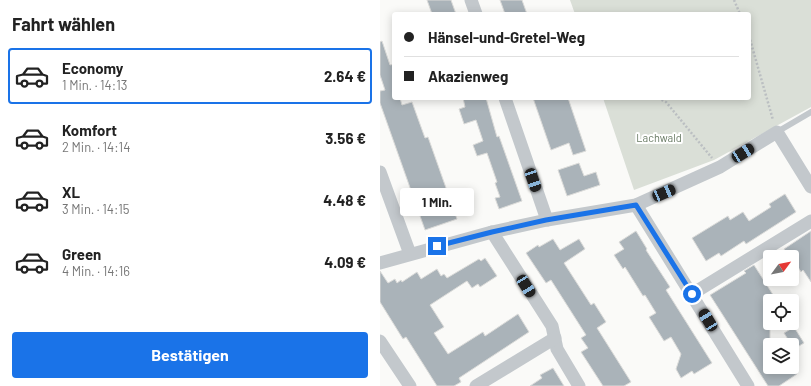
<!DOCTYPE html>
<html lang="de">
<meta charset="utf-8">
<style>
:root{--surface:#fff;--page:#f2f2f2;--text:#222;--muted:#767676;--line:#e0e0e0;--accent:#1a73e8}
body{margin:0;font-family:Barlow,sans-serif;background:var(--page);color:var(--text);height:100vh;display:flex;flex-direction:column;font-size:15px;white-space:nowrap}
*{box-sizing:border-box;margin:0}
p{font-size:13px;color:var(--muted)}
.icon{flex:none;width:22px;height:22px;fill:none;stroke:currentColor;stroke-width:2;stroke-linecap:round;stroke-linejoin:round}
.map{position:relative;flex:1;overflow:hidden}
.details{display:flex;flex-direction:column;background:var(--surface);width:380px}
.details>*{flex:none}
.banner{position:absolute;left:12px;top:12px;width:359px;height:88px;border-radius:4px;box-shadow:0 2px 10px #0003;display:grid;align-content:center;height:88px;padding:0 12px;background:var(--surface)}
.needle{width:26px;rotate:58deg}
.controls{position:absolute;left:383px;top:250px;display:grid;gap:8px}
.controls a{display:grid;place-items:center;width:36px;height:36px;border-radius:4px;background:var(--surface);box-shadow:0 2px 10px #0003;font-size:20px}
.end{position:absolute;width:18px;height:18px;margin:-9px;border:5px solid #1a73e8;background:#fff;box-shadow:0 0 0 2px #fff}
.from{border-radius:50%}
.bubble{position:absolute;height:28px;border-radius:4px;background:var(--surface);box-shadow:0 2px 10px #0003;font-size:13px;font-weight:700;line-height:28px;text-align:center}
.car{position:absolute;width:12px;height:24px;margin:-12px -6px;border-radius:5px;box-shadow:0 0 3px 1px #0007;background:linear-gradient(#222 24%,#8ab4d8 0 40%,#222 0 76%,#8ab4d8 0 86%,#222 0)}
.banner b{display:flex;align-items:center;gap:14px;height:38px;font-size:15px}
.banner b+b{border-top:1px solid var(--line)}
.banner i{width:10px;height:10px;background:var(--text)}
ul{padding:0;list-style:none}
li{display:flex;align-items:center;gap:12px;height:56px;margin:0 8px 6px;padding:0 4px;border:2px solid transparent;border-radius:4px}
li div{flex:1}
li b{display:block;font-size:15px}
li em{font-style:normal;font-weight:700}
li.current{border-color:var(--accent)}
li>.icon{width:36px;height:36px;stroke-width:1.5}
h2{padding:0 12px;font-size:18px;line-height:48px}
.cta{display:flex;gap:8px;margin-top:auto;padding:8px 12px}
.cta a{flex:1;height:46px;border-radius:4px;background:var(--accent);color:#fff;font-size:16px;font-weight:700;line-height:46px;text-align:center}
main{display:flex;flex:1;min-height:0}
.map>svg:first-child{display:block}
.green{fill:#dadfd7}
.building{fill:#aab3b9;stroke:#dcdcda}
.lines{fill:none;stroke-linecap:round;stroke-linejoin:round}
.path{stroke:#bbbfc2;stroke-width:2.5;stroke-dasharray:2 2;stroke-linecap:butt}
.lane{stroke:#c3c8cc;stroke-width:6}
.street{stroke:#c3c8cc;stroke-width:13}
.route{stroke:#1a73e8;stroke-width:5}
.labels{text-anchor:middle;stroke-width:4;stroke-linejoin:round;paint-order:stroke}
.park-label{font-size:11px;fill:#687a64;stroke:#fff}
</style>
<main>
<section class="details">
<h2>Fahrt wählen</h2>
<ul>
<li class="current"><svg class="icon" aria-label="car" viewBox="0 0 24 24"><path d="M5 17H2v-5l4-1 3-4h7l3 4 3 1v5h-3M9 17h6M6 11h13"/><circle cx="7" cy="17" r="2"/><circle cx="17" cy="17" r="2"/></svg><div><b>Economy</b><p>1 Min. · 14:13</p></div><em>2.64 €</em></li>
<li><svg class="icon" aria-label="car" viewBox="0 0 24 24"><path d="M5 17H2v-5l4-1 3-4h7l3 4 3 1v5h-3M9 17h6M6 11h13"/><circle cx="7" cy="17" r="2"/><circle cx="17" cy="17" r="2"/></svg><div><b>Komfort</b><p>2 Min. · 14:14</p></div><em>3.56 €</em></li>
<li><svg class="icon" aria-label="car" viewBox="0 0 24 24"><path d="M5 17H2v-5l4-1 3-4h7l3 4 3 1v5h-3M9 17h6M6 11h13"/><circle cx="7" cy="17" r="2"/><circle cx="17" cy="17" r="2"/></svg><div><b>XL</b><p>3 Min. · 14:15</p></div><em>4.48 €</em></li>
<li><svg class="icon" aria-label="car" viewBox="0 0 24 24"><path d="M5 17H2v-5l4-1 3-4h7l3 4 3 1v5h-3M9 17h6M6 11h13"/><circle cx="7" cy="17" r="2"/><circle cx="17" cy="17" r="2"/></svg><div><b>Green</b><p>4 Min. · 14:16</p></div><em>4.09 €</em></li>
</ul>
<div class="cta"><a>Bestätigen</a></div>
</section>
<div class="map">
<svg width="431" height="386" viewBox="0 0 431 386">
<rect width="100%" height="100%" fill="#fafaf8"/>
<polygon class="green" points="190,0 431,0 431,107 334,160 254,190 223,98 369,98 369,14 195,14"/>
<g class="building">
<polygon points="47,0 71,0 76,14 52,14"/>
<polygon points="120,0 142,0 147,14 125,14"/>
<polygon points="2,41 10,65 14,64 14,98 20,98 22,105 32,102 45,138 48,137 77,219 45,230 0,103 0,91 5,90 0,75 0,42"/>
<polygon points="83,98 106,98 117,137 119,136 142,201 119,209 115,198 120,197 115,183 117,182 107,153 97,156 93,145 103,141 96,120 84,124 79,109 85,107"/>
<polygon points="153,98 188,98 206,151 193,155 189,143 171,150"/>
<polygon points="199,163 204,176 216,172 220,185 187,196 178,170"/>
<polygon points="405,194 416,212 366,244 364,241 341,256 339,253 326,261 312,238 348,216 350,220 363,212 369,221 391,207 389,204"/>
<polygon points="256,231 267,249 266,250 290,287 286,290 332,363 314,374 312,371 301,378 296,369 301,354 291,337 284,341 269,317 276,313 265,295 263,296 245,267 243,269 234,255 244,249 239,242"/>
<polygon points="431,231 431,282 423,270 421,272 412,257 409,257 404,249"/>
<polygon points="173,239 180,250 199,239 205,249 184,263 211,305 214,303 226,322 217,328 251,382 244,386 223,386 201,352 208,348 201,338 206,335 171,280 166,283 146,253 158,245 159,247"/>
<polygon points="105,258 117,276 100,287 98,284 92,288 87,281 50,305 64,327 54,333 68,354 103,332 105,336 138,314 149,332 79,378 81,382 74,386 57,386 26,337 23,339 0,302 0,271 8,283 15,279 17,283 21,280 22,282 37,272 41,279 57,269 61,276 64,274 67,278 99,259 101,261"/>
<polygon points="374,265 397,301 390,301 390,367 413,367 417,374 399,386 388,386 330,295 366,273 364,271"/>
<polygon points="414,327 424,343 414,349 404,333"/>
<polygon points="173,368 184,386 150,386 162,378 160,375"/>
</g>
<g class="lines">
<g class="path">
<polyline points="354,0 360,14"/>
<polyline points="369,36 393,120"/>
<polyline points="278,98 286,102 332,158"/>
</g>
<polyline class="lane" points="397,132 431,112"/>
<g class="street">
<polyline points="91,0 96,14"/>
<polyline points="125,98 167,220"/>
<polyline points="0,172 30,254"/>
<polyline points="256,205 368,386"/>
<polyline points="112,232 172,326 177,349 199,386"/>
<polyline points="0,263 112,232 167,220 256,205 340,167 397,132 431,187"/>
<polyline points="312,294 431,221"/>
<polyline points="0,341 30,386"/>
<polyline points="96,386 175,338"/>
</g>
</g>
<g class="lines">
<polyline class="route" points="57,246 112,232 166,220 256,205 312,294"/>
</g>
<g class="labels">
<g class="park-label">
<text x="279" y="142">Lachwald</text>
</g>
</g>
</svg>
<div class="controls">
<a><svg class="needle" viewBox="-14 -14 28 28"><path d="M0-13l5 13h-10z" fill="#e53935"/><path d="M0 13l5-13h-10z" fill="#767676"/></svg></a>
<a><svg class="icon" aria-label="locate" viewBox="0 0 24 24"><circle cx="12" cy="12" r="6"/><path d="M12 2v4M12 18v4M2 12h4M18 12h4"/></svg></a>
<a><svg class="icon" aria-label="layers" viewBox="0 0 24 24"><path d="M12 4l9 5-9 5-9-5zM3 14l9 5 9-5"/></svg></a>
</div>
<i class="end from" style="left:312px;top:294px"></i>
<i class="end" style="left:57px;top:246px"></i>
<div class="bubble" style="left:20px;top:188px;width:74px">1 Min.</div>
<i class="car" style="left:363px;top:153px;rotate:58deg"></i>
<i class="car" style="left:153px;top:180px;rotate:161deg"></i>
<i class="car" style="left:284px;top:193px;rotate:67deg"></i>
<i class="car" style="left:146px;top:286px;rotate:148deg"></i>
<i class="car" style="left:328px;top:320px;rotate:329deg"></i>
<div class="banner">
<b><i class="from"></i>Hänsel-und-Gretel-Weg</b>
<b><i></i>Akazienweg</b>
</div>
</div>
</main>
